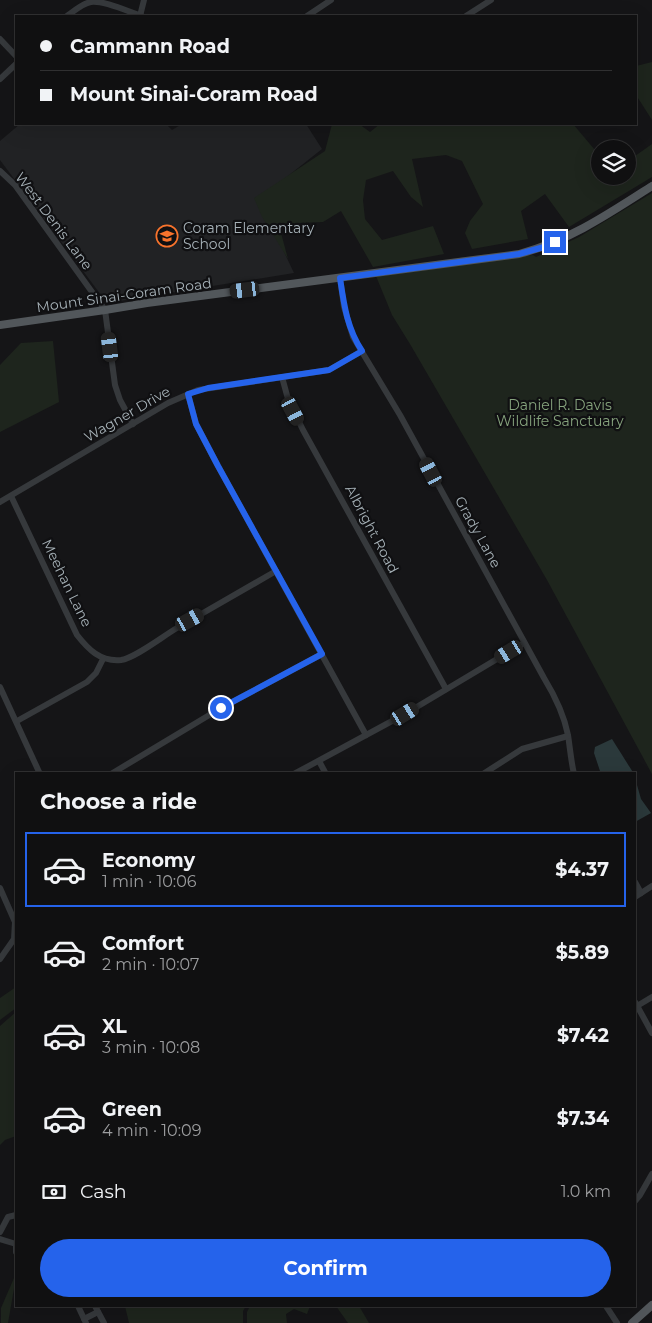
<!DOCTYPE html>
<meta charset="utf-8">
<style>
:root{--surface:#101011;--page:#19191a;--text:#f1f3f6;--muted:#9c9d9f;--line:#303031;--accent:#2563eb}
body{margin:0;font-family:Montserrat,sans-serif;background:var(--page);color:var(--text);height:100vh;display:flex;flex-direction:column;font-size:19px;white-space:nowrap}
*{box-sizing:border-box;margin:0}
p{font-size:16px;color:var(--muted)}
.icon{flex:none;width:28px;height:28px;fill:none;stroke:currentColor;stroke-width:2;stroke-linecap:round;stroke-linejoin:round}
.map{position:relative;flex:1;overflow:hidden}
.panel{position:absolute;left:15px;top:772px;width:621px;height:535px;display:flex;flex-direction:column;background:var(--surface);border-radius:0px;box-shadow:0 5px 20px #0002,0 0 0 1px var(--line)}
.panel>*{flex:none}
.hud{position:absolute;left:15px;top:15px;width:622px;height:110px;border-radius:0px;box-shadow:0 5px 20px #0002,0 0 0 1px var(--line);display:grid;align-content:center;height:110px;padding:0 25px;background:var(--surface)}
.fabs{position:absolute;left:591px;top:140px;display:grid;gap:10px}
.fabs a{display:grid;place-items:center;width:45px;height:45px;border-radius:50%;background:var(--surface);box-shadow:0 5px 20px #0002,0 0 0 1px var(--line);font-size:25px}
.end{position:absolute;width:22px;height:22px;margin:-11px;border:6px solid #2563eb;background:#fff;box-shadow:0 0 0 2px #fff}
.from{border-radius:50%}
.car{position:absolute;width:15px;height:30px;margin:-15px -8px;border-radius:6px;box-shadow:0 0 4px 1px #0007;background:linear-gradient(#222 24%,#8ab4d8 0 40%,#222 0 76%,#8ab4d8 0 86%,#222 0)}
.hud b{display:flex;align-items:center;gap:18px;height:48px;font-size:19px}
.hud b+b{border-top:1px solid var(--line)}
.hud i{width:12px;height:12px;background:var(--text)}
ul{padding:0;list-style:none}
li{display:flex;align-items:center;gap:15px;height:75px;margin:0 10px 8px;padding:0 15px;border:2px solid transparent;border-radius:0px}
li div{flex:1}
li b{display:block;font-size:19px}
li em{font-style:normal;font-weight:700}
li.selected{border-color:var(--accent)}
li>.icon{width:45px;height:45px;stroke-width:1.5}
h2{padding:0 25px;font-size:22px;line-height:60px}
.pay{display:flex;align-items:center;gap:12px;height:55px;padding:0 25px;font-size:19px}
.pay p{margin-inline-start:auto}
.action{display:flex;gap:10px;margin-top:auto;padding:10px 25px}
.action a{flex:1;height:58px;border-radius:30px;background:var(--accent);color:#fff;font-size:20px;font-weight:700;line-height:58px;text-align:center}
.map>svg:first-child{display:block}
.built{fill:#212224}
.green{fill:#1e251d}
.water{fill:#2b393b}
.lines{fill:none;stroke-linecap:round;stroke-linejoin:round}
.minor{stroke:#36393c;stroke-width:6}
.major{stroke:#52575b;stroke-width:8}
.route{stroke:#2563eb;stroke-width:6}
.labels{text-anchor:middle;stroke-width:4.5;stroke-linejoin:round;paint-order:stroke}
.street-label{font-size:14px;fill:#a6b1b7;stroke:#101012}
.poi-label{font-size:14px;fill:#a6b1b7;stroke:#101012;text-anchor:start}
.park-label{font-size:14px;fill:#86a37d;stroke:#101012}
</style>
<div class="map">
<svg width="652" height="1323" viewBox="0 0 652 1323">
<rect width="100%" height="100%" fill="#151517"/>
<polygon class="built" points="20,124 166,124 172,130 182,124 306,124 322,149 259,199 294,273 107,303 0,160 0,141"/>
<g class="green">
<polygon points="652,62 652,120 636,95 636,66"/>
<polygon points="332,124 359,124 370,132 380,124 573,124 600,156 600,176 628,176 628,161 652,144 652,177 569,227 545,194 521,211 528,239 472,249 465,233 470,221 483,204 462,161 446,155 412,159 423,207 411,197 393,171 366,180 363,200 365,219 382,240 433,226 444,254 373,267 341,211 323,222 298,223 280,229 288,259 262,217 254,198 325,151"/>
<polygon points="652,193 652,774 547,580 410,344 392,315 376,276 533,255 536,257 579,237"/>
<polygon points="53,341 59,402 0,432 0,365 21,343"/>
<polygon points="16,987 16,1008 0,1020 0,998"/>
<polygon points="16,1012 16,1136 5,1140 0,1145 0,1026"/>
<polygon points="14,1278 15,1283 8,1323 1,1323 1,1308"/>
<polygon points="125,1306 246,1306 243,1311 243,1323 129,1323"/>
<polygon points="250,1306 310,1306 307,1314 294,1309 286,1314 287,1323 247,1323 247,1312"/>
<polygon points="336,1306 359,1306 369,1323 348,1323"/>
</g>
<g class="water">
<polygon points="612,739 634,774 601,774 594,753 595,747"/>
<polygon points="635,778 641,799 651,813 635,822"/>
</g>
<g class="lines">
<g class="minor">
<path d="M67 16C74 11 83 3 91 2 104 0 129 12 142 16"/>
<polyline points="140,16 144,0"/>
<polyline points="307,16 331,0"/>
<polyline points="466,16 491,0"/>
<polyline points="0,39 16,56"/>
<polyline points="0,79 16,64"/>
<polyline points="0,171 15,185 105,310 115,385 120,400 133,424"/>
<path d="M340 278 344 307 353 337 400 415 544 678C555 696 564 715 568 735 570 748 571 761 574 774"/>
<polyline points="282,377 288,399 303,430 446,689"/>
<polyline points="188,394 196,424 218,466 366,735"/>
<path d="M11 496 77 635C88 649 100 662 121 660 135 658 163 636 177 628 210 609 243 590 276 571"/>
<polyline points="0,502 168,403 198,390 329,370 362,351"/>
<polyline points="0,687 40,774"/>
<polyline points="17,721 87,682 96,673 103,659"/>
<polyline points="319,761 326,774"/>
<polyline points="111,774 221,708 322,654"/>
<polyline points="294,774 405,714 524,643"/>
<polyline points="483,774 522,749 568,736"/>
<polyline points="635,882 641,893"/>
<polyline points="0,888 15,922 14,939 0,959"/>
<polyline points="635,897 652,886"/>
<polyline points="635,1002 652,1033"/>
<polyline points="637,1006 652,997"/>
<polyline points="635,1201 640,1195 652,1174"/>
<polyline points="0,1232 8,1217 16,1215"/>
<polyline points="0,1239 16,1244"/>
<polyline points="16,1244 16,1252"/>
<polyline points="78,1306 86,1323"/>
<polyline points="95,1306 104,1323"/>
<polyline points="606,1306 617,1323"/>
<polyline points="84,1319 98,1312"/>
</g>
<g class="major">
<path d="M0 325 105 310 147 303 519 254C569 241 610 213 652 186"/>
<polyline points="632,1323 652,1305"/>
</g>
</g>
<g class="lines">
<path class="route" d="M221 708 322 654 218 466 196 424 188 394 208 388 329 370 362 351C347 328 344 305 340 278L519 254 544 247 555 242"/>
</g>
<defs>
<g id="school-ring" transform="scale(1.125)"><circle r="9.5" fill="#101012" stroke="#f8732c" stroke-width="1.5"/><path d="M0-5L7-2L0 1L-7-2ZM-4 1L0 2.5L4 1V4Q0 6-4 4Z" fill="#f8732c"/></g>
</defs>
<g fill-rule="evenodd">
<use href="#school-ring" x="167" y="236"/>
</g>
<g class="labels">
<g class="street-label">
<text transform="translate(54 221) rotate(53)" y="5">West Denis Lane</text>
<text transform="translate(124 295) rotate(-8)" y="5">Mount Sinai-Coram Road</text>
<text transform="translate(127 414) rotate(-30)" y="5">Wagner Drive</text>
<text transform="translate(372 529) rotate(62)" y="5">Albright Road</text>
<text transform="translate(478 532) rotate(61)" y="5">Grady Lane</text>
<text transform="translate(67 583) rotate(64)" y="5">Meehan Lane</text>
</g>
<g class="poi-label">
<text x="183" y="233">Coram Elementary<tspan x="183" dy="16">School</tspan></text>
</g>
<g class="park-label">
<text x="560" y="410">Daniel R. Davis<tspan x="560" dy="16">Wildlife Sanctuary</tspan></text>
</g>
</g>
</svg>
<div class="fabs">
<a><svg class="icon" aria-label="layers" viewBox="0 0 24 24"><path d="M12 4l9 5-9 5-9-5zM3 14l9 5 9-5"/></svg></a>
</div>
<i class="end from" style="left:221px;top:708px"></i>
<i class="end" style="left:555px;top:242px"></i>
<i class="car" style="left:245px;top:290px;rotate:263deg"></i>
<i class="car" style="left:110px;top:347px;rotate:353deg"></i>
<i class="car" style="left:293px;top:411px;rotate:152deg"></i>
<i class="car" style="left:431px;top:472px;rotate:332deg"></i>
<i class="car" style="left:190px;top:620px;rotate:61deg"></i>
<i class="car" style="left:509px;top:652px;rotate:239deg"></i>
<i class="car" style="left:405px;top:714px;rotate:59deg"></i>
<div class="hud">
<b><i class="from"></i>Cammann Road</b>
<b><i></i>Mount Sinai-Coram Road</b>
</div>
<section class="panel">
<h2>Choose a ride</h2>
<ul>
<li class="selected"><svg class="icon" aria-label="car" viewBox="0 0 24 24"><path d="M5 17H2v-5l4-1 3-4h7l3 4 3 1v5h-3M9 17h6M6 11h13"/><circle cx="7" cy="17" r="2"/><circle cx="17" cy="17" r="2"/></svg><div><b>Economy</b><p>1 min · 10:06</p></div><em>$4.37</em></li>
<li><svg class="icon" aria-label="car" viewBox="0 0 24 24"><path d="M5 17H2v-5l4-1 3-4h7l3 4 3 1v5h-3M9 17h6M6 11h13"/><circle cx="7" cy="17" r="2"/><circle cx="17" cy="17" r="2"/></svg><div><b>Comfort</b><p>2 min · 10:07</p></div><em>$5.89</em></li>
<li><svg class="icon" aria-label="car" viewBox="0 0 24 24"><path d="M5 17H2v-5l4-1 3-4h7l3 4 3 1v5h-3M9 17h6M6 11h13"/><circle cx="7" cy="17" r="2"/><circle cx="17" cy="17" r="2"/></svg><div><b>XL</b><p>3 min · 10:08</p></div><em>$7.42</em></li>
<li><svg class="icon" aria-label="car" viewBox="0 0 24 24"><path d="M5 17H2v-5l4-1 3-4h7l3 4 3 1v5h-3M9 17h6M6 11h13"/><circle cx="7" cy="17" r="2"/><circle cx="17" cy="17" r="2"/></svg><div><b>Green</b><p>4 min · 10:09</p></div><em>$7.34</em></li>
</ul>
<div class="pay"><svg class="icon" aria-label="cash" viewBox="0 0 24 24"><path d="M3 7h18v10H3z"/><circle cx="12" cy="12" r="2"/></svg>Cash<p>1.0 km</p></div>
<div class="action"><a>Confirm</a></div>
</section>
</div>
